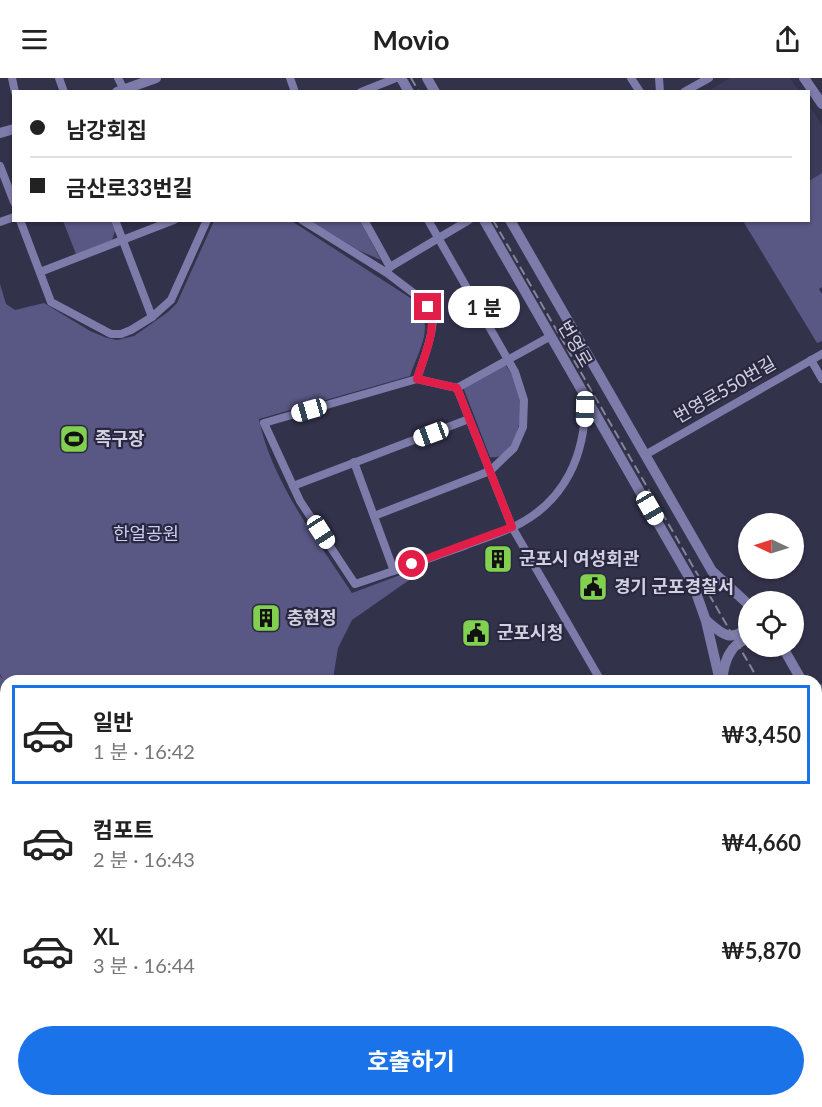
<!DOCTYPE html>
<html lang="ko">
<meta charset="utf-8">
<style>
:root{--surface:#fff;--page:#f2f2f2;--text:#222;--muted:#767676;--line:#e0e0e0;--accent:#1a73e8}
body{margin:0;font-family:Lato,"Noto Sans KR",sans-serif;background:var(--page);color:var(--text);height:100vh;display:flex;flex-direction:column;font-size:22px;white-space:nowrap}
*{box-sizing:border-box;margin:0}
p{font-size:20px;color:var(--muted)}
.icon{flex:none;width:33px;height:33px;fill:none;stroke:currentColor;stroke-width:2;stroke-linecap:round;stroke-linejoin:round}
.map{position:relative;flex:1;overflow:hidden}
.sheet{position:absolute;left:0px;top:597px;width:822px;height:432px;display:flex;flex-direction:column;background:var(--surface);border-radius:18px 18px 0 0;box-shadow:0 2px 4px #0004}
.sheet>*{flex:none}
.top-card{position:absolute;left:12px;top:12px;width:798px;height:132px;border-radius:0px;box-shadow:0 2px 4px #0004;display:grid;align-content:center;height:132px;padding:0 18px;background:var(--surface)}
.needle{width:39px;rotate:274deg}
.tools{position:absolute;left:738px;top:435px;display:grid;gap:12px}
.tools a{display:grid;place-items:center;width:66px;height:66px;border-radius:50%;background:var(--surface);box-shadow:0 2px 4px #0004;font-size:30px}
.end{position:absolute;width:27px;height:27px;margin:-14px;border:8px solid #e11d48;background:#fff;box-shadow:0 0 0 3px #fff}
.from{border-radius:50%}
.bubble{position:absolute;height:42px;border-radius:21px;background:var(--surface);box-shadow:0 2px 4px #0004;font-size:20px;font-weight:700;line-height:42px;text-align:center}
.car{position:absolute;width:18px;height:36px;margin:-18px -9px;border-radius:8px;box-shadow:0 0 4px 2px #0007;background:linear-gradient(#fff 24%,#345 0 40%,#fff 0 76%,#345 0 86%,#fff 0)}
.top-card b{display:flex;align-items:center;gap:21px;height:57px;font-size:22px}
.top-card b+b{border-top:2px solid var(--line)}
.top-card i{width:15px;height:15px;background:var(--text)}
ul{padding:10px 0 0;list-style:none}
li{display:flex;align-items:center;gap:18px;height:99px;margin:0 12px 9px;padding:0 6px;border:3px solid transparent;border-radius:0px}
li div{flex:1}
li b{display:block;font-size:22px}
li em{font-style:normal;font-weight:700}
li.on{border-color:var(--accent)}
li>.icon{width:54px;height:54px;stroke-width:1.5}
.cta{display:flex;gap:12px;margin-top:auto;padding:12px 18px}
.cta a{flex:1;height:69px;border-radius:36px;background:var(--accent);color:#fff;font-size:24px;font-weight:700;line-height:69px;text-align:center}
header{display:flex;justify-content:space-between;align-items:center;height:78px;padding:0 18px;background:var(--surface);font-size:27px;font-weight:700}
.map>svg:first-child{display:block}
.built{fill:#3b3a59}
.green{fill:#595784}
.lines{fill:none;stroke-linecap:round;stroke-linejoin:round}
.pedestrian{stroke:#7c7baa;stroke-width:6}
.minor{stroke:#7c7baa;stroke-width:8}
.tertiary{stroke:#7c7baa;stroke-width:10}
.rail{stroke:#848498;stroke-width:2;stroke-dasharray:9 4.5;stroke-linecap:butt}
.route{stroke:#e11d48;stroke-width:8}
.labels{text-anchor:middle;stroke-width:4.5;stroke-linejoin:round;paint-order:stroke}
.street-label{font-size:18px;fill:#d1d1e1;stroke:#292840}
.poi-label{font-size:18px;font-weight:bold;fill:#d1d1e1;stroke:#292840;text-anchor:start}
.park-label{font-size:18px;fill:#cdcdf2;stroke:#292840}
</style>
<header><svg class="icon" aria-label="menu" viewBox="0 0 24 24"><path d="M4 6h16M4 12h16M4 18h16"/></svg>Movio<svg class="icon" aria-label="share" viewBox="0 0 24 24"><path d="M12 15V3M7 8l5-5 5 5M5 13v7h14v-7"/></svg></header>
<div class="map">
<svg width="822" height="1029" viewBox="0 0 822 1029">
<rect width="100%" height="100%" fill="#33324b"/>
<g class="built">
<polygon points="730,0 790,0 799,13 708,13"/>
<polygon points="809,27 822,47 822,95 809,103"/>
<polygon points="816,796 822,807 822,1029 461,1029 458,1023 816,1023"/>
</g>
<g class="green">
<polygon points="822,95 822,209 819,211 822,216 822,263 817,265 743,143 808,142 809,103"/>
<path d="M290 142 412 221C437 247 420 268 410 298L259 341C271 403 318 463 352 515L427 487 425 491 352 542 338 570 333 601 336 603H6L0 611V598L3 601 0 596V206L6 226 15 232 44 225 90 253 107 260 117 262 134 258 168 234 177 225 214 143Z"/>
<polygon points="63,143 111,143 115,153 112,162 76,176"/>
<polygon points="311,143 360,143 381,182 358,172"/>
<path d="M505 286C509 293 515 300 517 307 519 314 521 324 521 331 521 347 511 383 490 379L463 309Z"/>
<polygon points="235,1023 423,1023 426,1029 235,1029"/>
</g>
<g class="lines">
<g class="pedestrian">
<polyline points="706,1023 709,1029"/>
<polyline points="538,1029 548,1023"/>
</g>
<g class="minor">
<polyline points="12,0 15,14"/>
<polyline points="59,0 64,14"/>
<polyline points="118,0 125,14"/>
<polyline points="290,0 295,14"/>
<polyline points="631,0 640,14"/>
<polyline points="659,0 660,14"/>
<polyline points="361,14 396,0"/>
<polyline points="684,14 709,0"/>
<polyline points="0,88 14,124"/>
<polyline points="20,142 51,224 111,256 121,256 131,252 152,239 171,222 207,142"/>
<polyline points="115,142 152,239"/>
<path d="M302 142 387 195 424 223C427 227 430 231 432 235 436 251 422 285 417 301"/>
<polyline points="364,142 390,189 388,192"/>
<polyline points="0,144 14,139"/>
<polyline points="390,189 469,142"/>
<polyline points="40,194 174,142"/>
<path d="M551 258 457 310 417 301 264 345 300 423 355 506C391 494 427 481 464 468 479 462 496 457 511 450 566 425 587 375 585 318"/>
<polyline points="811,282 822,301"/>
<polyline points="457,310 512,449 601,603"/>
<polyline points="645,377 822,276"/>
<polyline points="354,384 394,493"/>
<polyline points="293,408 469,341"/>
<polyline points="374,438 490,393 514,370 523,349 524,322 515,294 428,142"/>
<polyline points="816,990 822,1000"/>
<polyline points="816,1010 822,1006"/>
<polyline points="0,1014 9,1029"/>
<polyline points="223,1023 226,1029"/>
<polyline points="586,1023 590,1029"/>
<polyline points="61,1029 72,1023"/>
<polyline points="638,1029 649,1023"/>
<polyline points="782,1029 793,1023"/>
</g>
<g class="tertiary">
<polyline points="401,0 409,14"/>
<polyline points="427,0 435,14"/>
<polyline points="804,0 822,26"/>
<polyline points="117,14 156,0"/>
<polyline points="0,55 14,51"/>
<polyline points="484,142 693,506 706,543 720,603"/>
<polyline points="510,142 712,493 748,526"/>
<path d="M707 543C722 556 731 565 748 549"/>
<polyline points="782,568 802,603"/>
<path d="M722 603C724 585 729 566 748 561"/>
<polyline points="816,610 822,612"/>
<polyline points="816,626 822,637"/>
<polyline points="0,652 6,655"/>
<polyline points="816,656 822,652"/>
<polyline points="816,774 822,785"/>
<polyline points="445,1023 448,1029"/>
<polyline points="174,1029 184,1023"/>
</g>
<g class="rail">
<polyline points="411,0 419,14"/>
<polyline points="493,142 759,603"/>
<polyline points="816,703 822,714"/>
</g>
</g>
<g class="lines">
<path class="route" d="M412 486 512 449 457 310 417 301C423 280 439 250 428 229"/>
</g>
<defs>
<g id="stadium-square" transform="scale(1.5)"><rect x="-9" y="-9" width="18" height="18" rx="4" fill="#82d04f" stroke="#292840"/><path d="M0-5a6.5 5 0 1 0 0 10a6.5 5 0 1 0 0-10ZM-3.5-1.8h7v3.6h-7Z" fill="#111"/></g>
<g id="building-square" transform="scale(1.5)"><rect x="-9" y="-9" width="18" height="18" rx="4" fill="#82d04f" stroke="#292840"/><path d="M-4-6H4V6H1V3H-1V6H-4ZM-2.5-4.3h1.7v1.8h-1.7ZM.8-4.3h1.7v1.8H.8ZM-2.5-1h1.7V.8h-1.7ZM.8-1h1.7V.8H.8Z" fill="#111"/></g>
<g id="civic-square" transform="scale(1.5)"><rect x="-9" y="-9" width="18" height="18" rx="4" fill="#82d04f" stroke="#292840"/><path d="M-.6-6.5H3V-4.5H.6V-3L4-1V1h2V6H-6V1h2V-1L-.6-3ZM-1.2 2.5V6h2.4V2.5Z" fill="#111"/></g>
</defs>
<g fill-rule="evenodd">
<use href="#stadium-square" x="74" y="361"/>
<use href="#building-square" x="498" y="481"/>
<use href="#civic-square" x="593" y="509"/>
<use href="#building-square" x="266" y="540"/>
<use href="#civic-square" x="476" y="555"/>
</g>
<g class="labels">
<g class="street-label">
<text transform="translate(575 266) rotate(60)" y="6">번영로</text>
<text transform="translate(725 312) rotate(-30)" y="6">번영로550번길</text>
</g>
<g class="poi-label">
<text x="95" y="367">족구장</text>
<text x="519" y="487">군포시 여성회관</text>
<text x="614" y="515">경기 군포경찰서</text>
<text x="287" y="546">충현정</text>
<text x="497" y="561">군포시청</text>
</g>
<g class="park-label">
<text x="146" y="462">한얼공원</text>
</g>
</g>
</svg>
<div class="tools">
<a><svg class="needle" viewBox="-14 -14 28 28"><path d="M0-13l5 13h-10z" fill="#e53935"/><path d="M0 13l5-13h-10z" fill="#767676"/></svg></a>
<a><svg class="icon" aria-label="locate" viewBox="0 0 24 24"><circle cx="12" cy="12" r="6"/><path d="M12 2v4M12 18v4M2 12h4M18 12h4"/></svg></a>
</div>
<i class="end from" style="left:412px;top:486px"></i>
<i class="end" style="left:428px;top:229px"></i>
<div class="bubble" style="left:448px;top:208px;width:72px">1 분</div>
<i class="car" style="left:585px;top:331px;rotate:181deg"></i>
<i class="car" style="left:309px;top:332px;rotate:254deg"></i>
<i class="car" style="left:431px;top:356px;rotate:250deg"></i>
<i class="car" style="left:650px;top:430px;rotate:150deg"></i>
<i class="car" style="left:321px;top:454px;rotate:147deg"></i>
<div class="top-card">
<b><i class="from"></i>남강회집</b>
<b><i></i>금산로33번길</b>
</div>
<section class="sheet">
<ul>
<li class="on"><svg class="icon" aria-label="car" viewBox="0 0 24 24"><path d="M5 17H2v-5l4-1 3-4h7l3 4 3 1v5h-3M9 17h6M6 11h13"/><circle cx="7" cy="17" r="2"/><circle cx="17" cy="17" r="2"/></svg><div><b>일반</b><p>1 분 · 16:42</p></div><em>₩3,450</em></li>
<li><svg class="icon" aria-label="car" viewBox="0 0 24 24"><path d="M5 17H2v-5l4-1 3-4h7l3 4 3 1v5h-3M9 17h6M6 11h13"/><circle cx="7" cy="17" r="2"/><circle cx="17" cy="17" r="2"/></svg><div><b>컴포트</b><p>2 분 · 16:43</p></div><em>₩4,660</em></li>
<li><svg class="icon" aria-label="car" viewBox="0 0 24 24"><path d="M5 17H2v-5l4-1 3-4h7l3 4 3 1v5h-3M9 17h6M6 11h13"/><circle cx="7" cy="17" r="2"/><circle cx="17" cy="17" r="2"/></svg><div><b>XL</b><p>3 분 · 16:44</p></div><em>₩5,870</em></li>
</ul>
<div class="cta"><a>호출하기</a></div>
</section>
</div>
